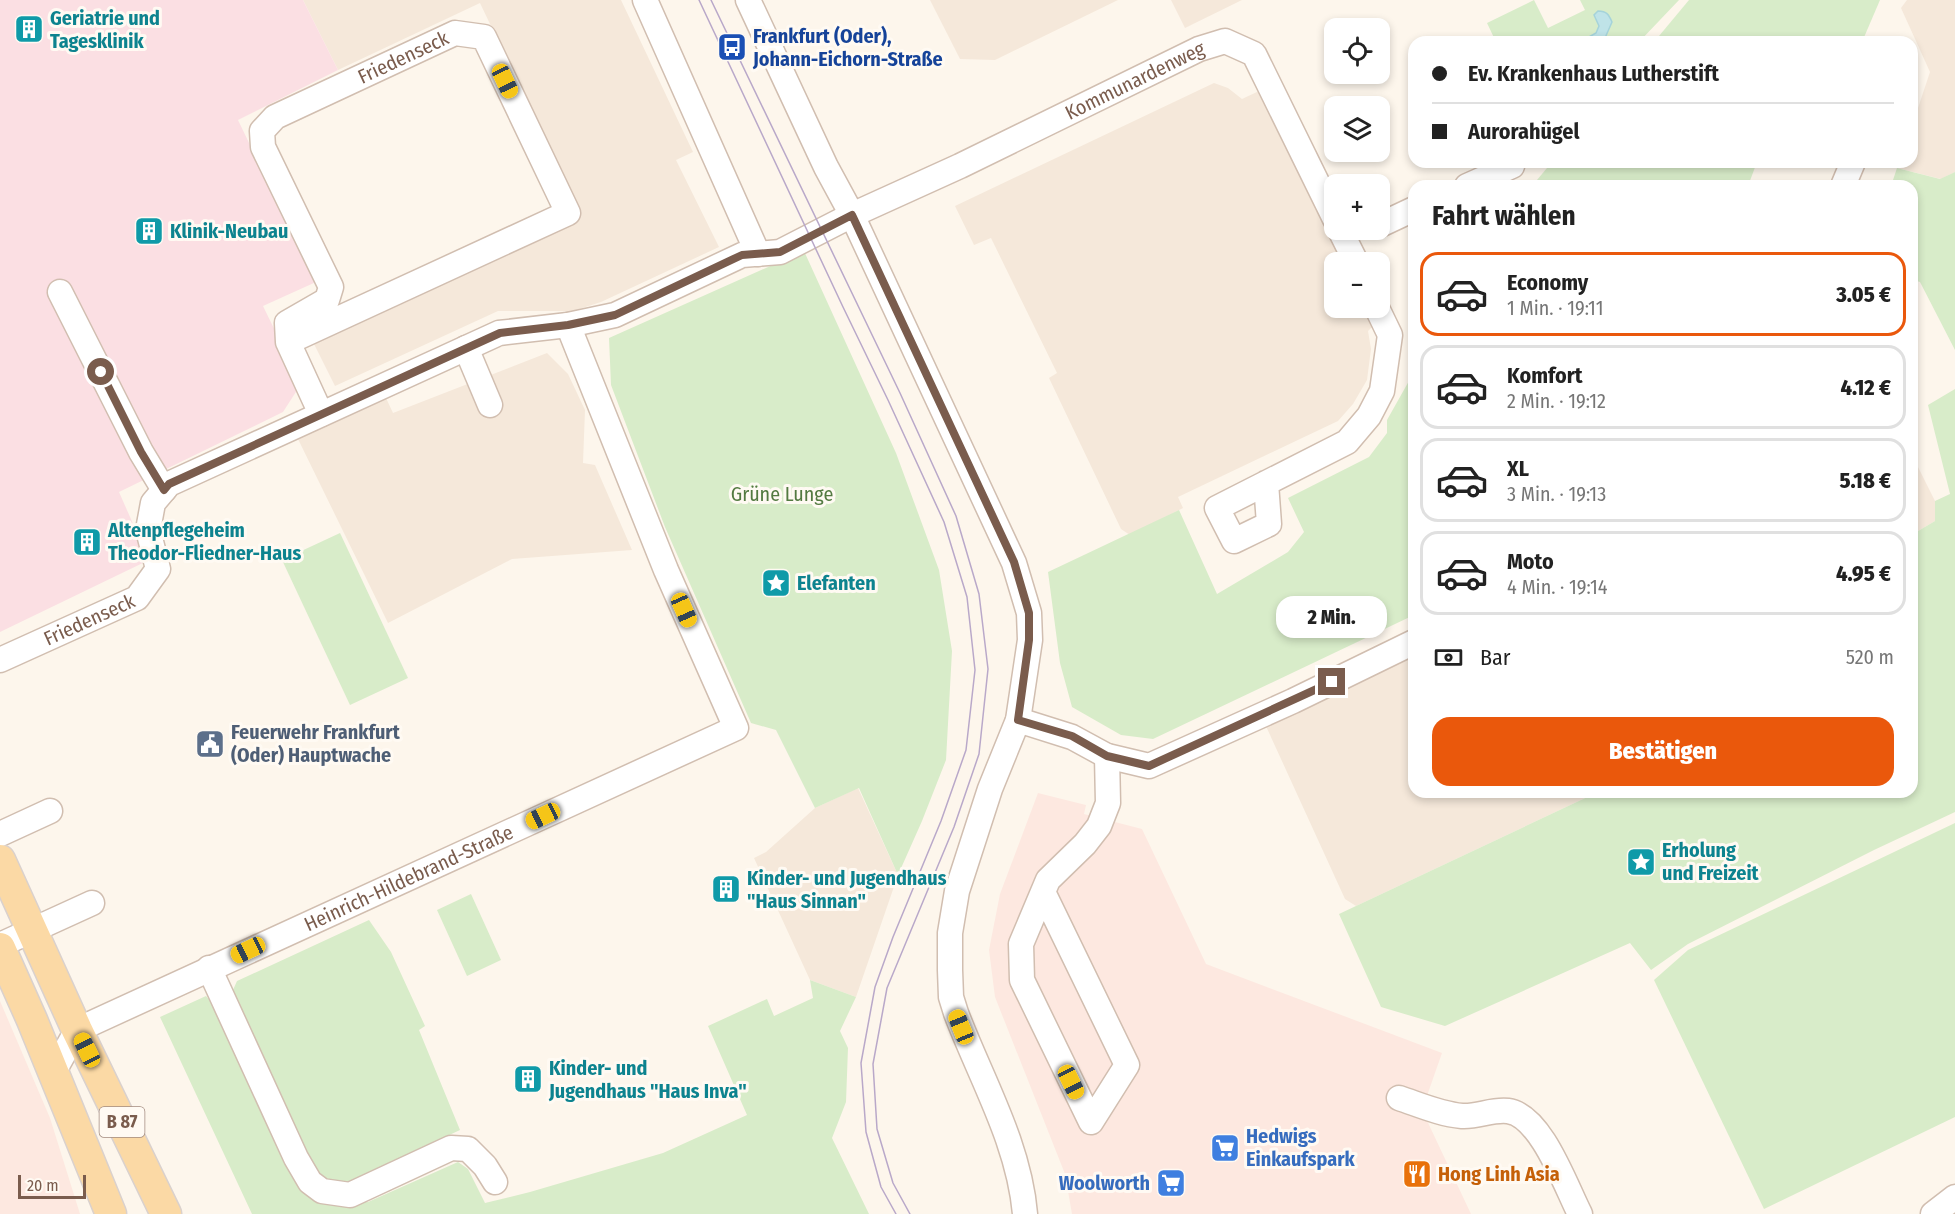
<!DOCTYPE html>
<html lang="de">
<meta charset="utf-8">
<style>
:root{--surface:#fff;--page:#f2f2f2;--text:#222;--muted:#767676;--line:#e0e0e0;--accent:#ea580c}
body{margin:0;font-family:"Fira Sans Condensed",sans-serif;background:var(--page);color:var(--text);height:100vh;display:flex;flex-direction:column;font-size:22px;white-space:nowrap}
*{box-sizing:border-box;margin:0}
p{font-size:20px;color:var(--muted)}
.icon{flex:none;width:33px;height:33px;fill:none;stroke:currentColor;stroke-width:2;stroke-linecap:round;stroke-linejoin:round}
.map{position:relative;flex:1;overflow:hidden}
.panel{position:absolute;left:1408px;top:180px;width:510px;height:618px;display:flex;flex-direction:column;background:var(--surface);border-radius:18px;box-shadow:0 3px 9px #0003}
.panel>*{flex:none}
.hud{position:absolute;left:1408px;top:36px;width:510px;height:132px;border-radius:18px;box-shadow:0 3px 9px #0003;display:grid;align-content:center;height:132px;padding:0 24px;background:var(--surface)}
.buttons{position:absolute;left:1324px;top:18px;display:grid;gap:12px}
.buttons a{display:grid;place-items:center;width:66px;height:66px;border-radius:12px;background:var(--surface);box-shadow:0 3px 9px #0003;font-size:30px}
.scale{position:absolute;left:18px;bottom:15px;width:68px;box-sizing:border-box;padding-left:6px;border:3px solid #7a5c4d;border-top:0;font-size:16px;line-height:21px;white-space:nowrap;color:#7a5c4d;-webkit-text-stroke:4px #fffaf3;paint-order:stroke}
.end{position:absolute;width:27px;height:27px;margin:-14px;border:8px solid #7a5c4d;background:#fff;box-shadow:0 0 0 3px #fff}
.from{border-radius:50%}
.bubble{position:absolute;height:42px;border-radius:18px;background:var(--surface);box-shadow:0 3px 9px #0003;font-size:20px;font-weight:800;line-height:42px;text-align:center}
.car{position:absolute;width:18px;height:36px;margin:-18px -9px;border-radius:8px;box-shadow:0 0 4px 2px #0007;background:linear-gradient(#f5c518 24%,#345 0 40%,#f5c518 0 76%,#345 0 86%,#f5c518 0)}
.hud b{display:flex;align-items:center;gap:21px;height:57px;font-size:22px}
.hud b+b{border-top:2px solid var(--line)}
.hud i{width:15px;height:15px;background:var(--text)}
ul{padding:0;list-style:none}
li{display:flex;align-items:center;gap:18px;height:84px;margin:0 12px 9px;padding:0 12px;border:3px solid var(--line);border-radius:18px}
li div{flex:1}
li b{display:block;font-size:22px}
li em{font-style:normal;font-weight:800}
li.current{border-color:var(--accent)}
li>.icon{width:54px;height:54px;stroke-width:1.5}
h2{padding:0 24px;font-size:27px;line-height:72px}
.pay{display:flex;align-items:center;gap:15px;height:66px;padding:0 24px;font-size:22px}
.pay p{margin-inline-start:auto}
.primary-button{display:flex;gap:12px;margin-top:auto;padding:12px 24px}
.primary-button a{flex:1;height:69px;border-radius:18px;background:var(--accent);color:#fff;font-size:24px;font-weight:800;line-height:69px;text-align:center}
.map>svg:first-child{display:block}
.residential{fill:#f5e8da}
.commercial{fill:#fde8e0}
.medical{fill:#fbdfe3}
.green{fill:#d8ecc9}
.water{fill:#bfe3e8;stroke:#a5d3da;stroke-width:1.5}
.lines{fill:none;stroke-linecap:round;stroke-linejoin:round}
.minor-casing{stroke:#d1beb0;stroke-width:27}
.major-casing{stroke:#dad1cd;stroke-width:33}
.minor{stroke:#fff;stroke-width:24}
.major{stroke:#fbd9a5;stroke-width:30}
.tram{stroke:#b9a8c9;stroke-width:1.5}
.route{stroke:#7a5c4d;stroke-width:8}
.labels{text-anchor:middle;stroke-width:6;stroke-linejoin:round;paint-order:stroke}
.shield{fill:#fffaf3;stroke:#a28b7f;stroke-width:1.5}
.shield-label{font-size:18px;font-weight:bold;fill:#7a5c4d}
.culture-label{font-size:20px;font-weight:bold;fill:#0d838f;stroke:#fffaf3;text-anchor:start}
.transit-label{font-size:20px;font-weight:bold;fill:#164399;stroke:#fffaf3;text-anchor:start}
.street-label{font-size:20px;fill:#7a5c4d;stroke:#fffaf3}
.park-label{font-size:20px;fill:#537a41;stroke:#fffaf3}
.service-label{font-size:20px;font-weight:bold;fill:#4e5e75;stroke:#fffaf3;text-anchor:start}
.shop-label{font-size:20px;font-weight:bold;fill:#366cbe;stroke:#fffaf3;text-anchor:start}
.food-label{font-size:20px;font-weight:bold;fill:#c56008;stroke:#fffaf3;text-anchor:start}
</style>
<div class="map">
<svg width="1955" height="1214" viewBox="0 0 1955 1214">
<rect width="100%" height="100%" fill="#fdf6ec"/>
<g class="residential">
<polygon points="303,0 621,0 693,152 676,160 719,247 601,302 573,311 498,311 335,386 312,340 581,215 480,3 338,70"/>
<polygon points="930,0 1118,0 995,60 960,59"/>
<polygon points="1171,0 1242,0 1185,28"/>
<polygon points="1907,0 1955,0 1955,172 1941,179 1897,168 1899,162 1912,162 1913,123 1930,72 1901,8"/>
<polygon points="1214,83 1228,88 1242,99 1259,91 1343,262 1335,262 1335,308 1364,308 1373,326 1368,331 1371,349 1367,380 1353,404 1338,421 1178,497 1183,508 1130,535 1121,529 1049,378 1057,373 991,238 974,245 955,206"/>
<polygon points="547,353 568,374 585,410 583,463 595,465 632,550 512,559 388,623 298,439 386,398 393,413"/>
<polygon points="1912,455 1935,501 1935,521 1913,534"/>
<polygon points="1414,654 1414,792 1598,792 1356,906 1345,899 1265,724"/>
<polygon points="858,788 898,875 856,997 810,980 754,858 766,852 815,808"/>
</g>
<g class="commercial">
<polygon points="1038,793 1086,805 1084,814 1142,829 1206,964 1442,1053 1422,1110 1471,1214 1072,1214 1065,1174 995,997 989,950 1000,894"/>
<polygon points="0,1001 50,1118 80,1214 0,1214"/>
</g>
<polygon class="medical" points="0,0 303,0 338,70 238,120 316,282 263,306 301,384 283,412 119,492 149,560 0,632"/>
<g class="green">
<polygon points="1534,0 1548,28 1585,10 1580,0 1679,0 1639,42 1496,42 1487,23"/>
<polygon points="1689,0 1880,0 1862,42 1654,42"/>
<polygon points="1552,162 1757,162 1748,186 1532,186"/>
<polygon points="1897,168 1940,179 1955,172 1955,350 1920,282 1913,280 1912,186 1891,186"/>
<polygon points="804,251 896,453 939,570 952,651 946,760 922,821 898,875 859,788 815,808 776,730 751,723 665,527 611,385 609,338"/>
<polygon points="1414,372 1414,615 1153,739 1121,735 1072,707 1060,663 1048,572 1179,510 1217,594 1288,552 1304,532 1288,498 1369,457 1387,433 1387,420"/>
<polygon points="1955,389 1955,812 1874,850 1688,944 1651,970 1630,943 1445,1026 1381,1007 1339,914 1598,792 1912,792 1913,534 1935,521 1935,501 1950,494 1928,405"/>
<polygon points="340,533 408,678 350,705 282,560"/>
<polygon points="1955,823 1955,1117 1764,1209 1654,980 1688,950"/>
<polygon points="471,894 501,960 467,976 437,910"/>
<polygon points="369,920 391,952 425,1026 419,1030 460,1130 349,1182 331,1184 313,1173 233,990 237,981"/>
<polygon points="810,980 856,997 840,1031 848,1048 846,1102 832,1138 869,1214 252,1214 160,1017 206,996 214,1005 318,1200 368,1202 458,1162 468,1169 485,1203 530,1192 663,1153 747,1115 708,1026 767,999 774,1016 813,998"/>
</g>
<path class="water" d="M1598 11C1607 11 1609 15 1612 22L1605 38 1606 42H1580L1596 33 1599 26 1594 15Z"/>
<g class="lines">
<g class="minor-casing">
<g id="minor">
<polyline points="645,0 758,254"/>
<path d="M748 0 826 167 852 215 1014 563 1029 613 1030 640 1018 720 990 789 957 891 950 933V970L951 997 956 1013C981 1079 1019 1143 1025 1214"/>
<polyline points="1467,186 1512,166 1513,162"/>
<polyline points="1843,186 1853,162"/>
<polyline points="1380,225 1414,209"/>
<polyline points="1340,230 1356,262"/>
<polyline points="60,292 141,452 164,490"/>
<path id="s1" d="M288 342 287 323 327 300 331 287 263 147 262 131 275 117 455 33 484 37 568 213 288 342 321 414"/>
<polyline points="466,348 490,405"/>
<polyline points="1266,483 1269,524 1234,541 1217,508 1347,442 1369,416 1382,391 1390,335 1377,308"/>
<path id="s2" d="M0 660 137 598 158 569 148 530 153 503 169 484 499 333 568 325 615 315 742 255 780 252 852 215 960 166 1199 49 1225 41 1254 54 1335 219"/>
<polyline points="1018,720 1072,737 1107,756 1149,766 1293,701 1414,642"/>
<polyline points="0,834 50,811"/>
<polyline points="1043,892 1127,1065 1091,1122 1022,980 1021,944 1048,880 1085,844 1099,826 1108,803 1107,756"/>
<polyline points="0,945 92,903"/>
<polyline points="209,968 296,1158 310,1182 322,1191 350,1195 451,1148 468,1149 485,1166 495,1182"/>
<path id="s3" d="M53 1073 77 1030 736 728 666 570 568 325"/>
<path d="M1399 1098C1420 1105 1440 1114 1462 1116 1478 1117 1492 1109 1508 1111 1541 1115 1566 1187 1580 1214"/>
<polyline points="1933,1214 1955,1197"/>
</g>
</g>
<g class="major-casing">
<g id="major">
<polyline points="0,860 77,1030 166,1214"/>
<polyline points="0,948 32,1020 111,1214"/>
</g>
</g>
<use href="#minor" class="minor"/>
<use href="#major" class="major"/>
<g class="tram">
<polyline points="699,0 843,307 888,400 944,522 967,597 975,670 966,750 941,821 893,937 875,987 861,1063 866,1132 881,1187 896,1214"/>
<polyline points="711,0 900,393 956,516 979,594 988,669 979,754 954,827 887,988 873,1064 877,1129 893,1183 910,1214"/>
</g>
</g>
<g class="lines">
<polyline class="route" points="101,372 141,452 164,490 169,484 500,333 568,325 615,315 742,255 780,252 852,215 1014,562 1029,613 1029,640 1018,720 1072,736 1107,756 1149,766 1332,682"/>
</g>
<defs>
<g id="building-square" transform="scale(1.5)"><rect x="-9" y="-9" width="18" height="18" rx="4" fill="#0f9aa8" stroke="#fffaf3"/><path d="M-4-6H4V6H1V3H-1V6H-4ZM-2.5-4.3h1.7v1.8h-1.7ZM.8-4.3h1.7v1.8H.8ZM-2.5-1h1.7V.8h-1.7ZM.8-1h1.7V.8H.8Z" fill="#fff"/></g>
<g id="bus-square" transform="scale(1.5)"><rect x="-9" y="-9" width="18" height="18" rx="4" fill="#1a4fb4" stroke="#fffaf3"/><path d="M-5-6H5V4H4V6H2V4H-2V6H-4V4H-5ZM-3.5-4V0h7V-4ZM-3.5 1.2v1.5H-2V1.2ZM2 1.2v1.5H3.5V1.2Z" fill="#fff"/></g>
<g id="sight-square" transform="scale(1.5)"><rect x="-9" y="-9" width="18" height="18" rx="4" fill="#0f9aa8" stroke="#fffaf3"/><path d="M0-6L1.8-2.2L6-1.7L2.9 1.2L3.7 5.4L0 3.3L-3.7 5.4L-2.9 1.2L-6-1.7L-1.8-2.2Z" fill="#fff"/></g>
<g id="civic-square" transform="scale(1.5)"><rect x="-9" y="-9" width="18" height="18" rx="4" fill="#5c6f8a" stroke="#fffaf3"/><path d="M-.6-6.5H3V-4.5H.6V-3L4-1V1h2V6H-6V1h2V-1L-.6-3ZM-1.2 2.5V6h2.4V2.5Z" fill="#fff"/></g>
<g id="supermarket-square" transform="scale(1.5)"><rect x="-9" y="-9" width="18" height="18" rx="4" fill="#3f7fe0" stroke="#fffaf3"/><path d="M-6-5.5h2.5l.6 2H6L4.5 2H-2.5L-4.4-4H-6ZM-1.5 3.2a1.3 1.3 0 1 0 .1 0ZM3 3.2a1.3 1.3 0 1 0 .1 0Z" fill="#fff"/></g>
<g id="restaurant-square" transform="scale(1.5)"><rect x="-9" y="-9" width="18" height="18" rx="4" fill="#e8710a" stroke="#fffaf3"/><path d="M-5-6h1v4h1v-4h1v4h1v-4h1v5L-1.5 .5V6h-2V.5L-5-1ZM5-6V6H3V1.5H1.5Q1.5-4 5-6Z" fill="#fff"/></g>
</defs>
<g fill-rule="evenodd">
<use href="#building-square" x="29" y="29"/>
<use href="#bus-square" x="732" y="47"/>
<use href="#building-square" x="149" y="231"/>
<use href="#building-square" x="87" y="542"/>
<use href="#sight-square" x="776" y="583"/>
<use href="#civic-square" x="210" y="744"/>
<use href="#sight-square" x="1641" y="862"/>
<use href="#building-square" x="726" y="889"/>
<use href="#building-square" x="528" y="1079"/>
<use href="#supermarket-square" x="1225" y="1148"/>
<use href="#restaurant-square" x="1417" y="1174"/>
<use href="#supermarket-square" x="1171" y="1183"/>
</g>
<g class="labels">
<rect class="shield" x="99.5" y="1107" width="45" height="30" rx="4.5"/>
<g class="shield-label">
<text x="122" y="1128">B 87</text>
</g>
<g class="culture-label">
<text x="50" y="25">Geriatrie und<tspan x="50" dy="23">Tagesklinik</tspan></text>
<text x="170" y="238">Klinik-Neubau</text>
<text x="108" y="537">Altenpflegeheim<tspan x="108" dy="23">Theodor-Fliedner-Haus</tspan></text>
<text x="797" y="590">Elefanten</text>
<text x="1662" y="857">Erholung<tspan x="1662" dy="23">und Freizeit</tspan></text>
<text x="747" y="885">Kinder- und Jugendhaus<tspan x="747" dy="23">"Haus Sinnan"</tspan></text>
<text x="549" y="1075">Kinder- und<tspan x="549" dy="23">Jugendhaus "Haus Inva"</tspan></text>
</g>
<g class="transit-label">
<text x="753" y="43">Frankfurt (Oder),<tspan x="753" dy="23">Johann-Eichorn-Straße</tspan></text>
</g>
<g class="street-label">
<text dy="7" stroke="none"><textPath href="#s1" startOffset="411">Friedenseck</textPath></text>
<text dy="7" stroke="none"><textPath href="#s2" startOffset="1332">Kommunardenweg</textPath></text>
<text dy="7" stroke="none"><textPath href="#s2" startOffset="98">Friedenseck</textPath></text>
<text dy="7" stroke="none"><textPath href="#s3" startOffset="414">Heinrich-Hildebrand-Straße</textPath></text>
</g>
<g class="park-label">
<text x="782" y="501">Grüne Lunge</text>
</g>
<g class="service-label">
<text x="231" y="739">Feuerwehr Frankfurt<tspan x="231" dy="23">(Oder) Hauptwache</tspan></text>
</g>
<g class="shop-label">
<text x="1246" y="1143">Hedwigs<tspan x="1246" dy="23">Einkaufspark</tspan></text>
<text x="1150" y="1190" text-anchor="end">Woolworth</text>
</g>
<g class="food-label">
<text x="1438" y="1181">Hong Linh Asia</text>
</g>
</g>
</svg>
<div class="buttons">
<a><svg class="icon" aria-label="locate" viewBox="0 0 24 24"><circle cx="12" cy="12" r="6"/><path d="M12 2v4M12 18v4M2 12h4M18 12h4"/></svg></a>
<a><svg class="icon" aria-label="layers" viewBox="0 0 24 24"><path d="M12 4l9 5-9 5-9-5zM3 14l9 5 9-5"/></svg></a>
<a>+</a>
<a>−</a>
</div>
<div class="scale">20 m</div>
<i class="end from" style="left:101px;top:372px"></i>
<i class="end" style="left:1332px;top:682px"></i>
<div class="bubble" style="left:1276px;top:596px;width:111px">2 Min.</div>
<i class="car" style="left:505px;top:81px;rotate:155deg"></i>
<i class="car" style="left:684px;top:610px;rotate:156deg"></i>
<i class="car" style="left:543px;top:816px;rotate:245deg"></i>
<i class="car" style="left:248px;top:950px;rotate:245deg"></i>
<i class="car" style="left:961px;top:1027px;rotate:338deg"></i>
<i class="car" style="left:87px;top:1050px;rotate:334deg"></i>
<i class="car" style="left:1071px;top:1082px;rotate:154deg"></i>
<div class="hud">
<b><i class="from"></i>Ev. Krankenhaus Lutherstift</b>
<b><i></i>Aurorahügel</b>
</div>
<section class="panel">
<h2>Fahrt wählen</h2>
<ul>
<li class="current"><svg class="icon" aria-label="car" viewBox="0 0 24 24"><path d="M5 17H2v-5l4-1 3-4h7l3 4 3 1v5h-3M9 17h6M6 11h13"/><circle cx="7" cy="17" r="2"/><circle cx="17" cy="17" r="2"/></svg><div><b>Economy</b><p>1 Min. · 19:11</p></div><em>3.05 €</em></li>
<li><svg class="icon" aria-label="car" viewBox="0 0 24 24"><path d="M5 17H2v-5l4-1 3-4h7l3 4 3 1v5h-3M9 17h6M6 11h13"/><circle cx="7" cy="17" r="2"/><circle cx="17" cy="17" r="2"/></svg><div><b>Komfort</b><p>2 Min. · 19:12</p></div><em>4.12 €</em></li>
<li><svg class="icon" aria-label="car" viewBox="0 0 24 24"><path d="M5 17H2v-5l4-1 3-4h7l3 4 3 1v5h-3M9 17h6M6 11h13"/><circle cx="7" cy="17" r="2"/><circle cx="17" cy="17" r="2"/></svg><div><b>XL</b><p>3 Min. · 19:13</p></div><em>5.18 €</em></li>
<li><svg class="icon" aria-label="car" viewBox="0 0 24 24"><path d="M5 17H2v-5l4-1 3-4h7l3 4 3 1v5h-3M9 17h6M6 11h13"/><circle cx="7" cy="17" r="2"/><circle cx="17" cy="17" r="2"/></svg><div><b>Moto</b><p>4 Min. · 19:14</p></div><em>4.95 €</em></li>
</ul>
<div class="pay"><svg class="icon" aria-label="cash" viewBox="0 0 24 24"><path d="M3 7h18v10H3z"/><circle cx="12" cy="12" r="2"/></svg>Bar<p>520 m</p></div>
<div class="primary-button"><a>Bestätigen</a></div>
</section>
</div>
